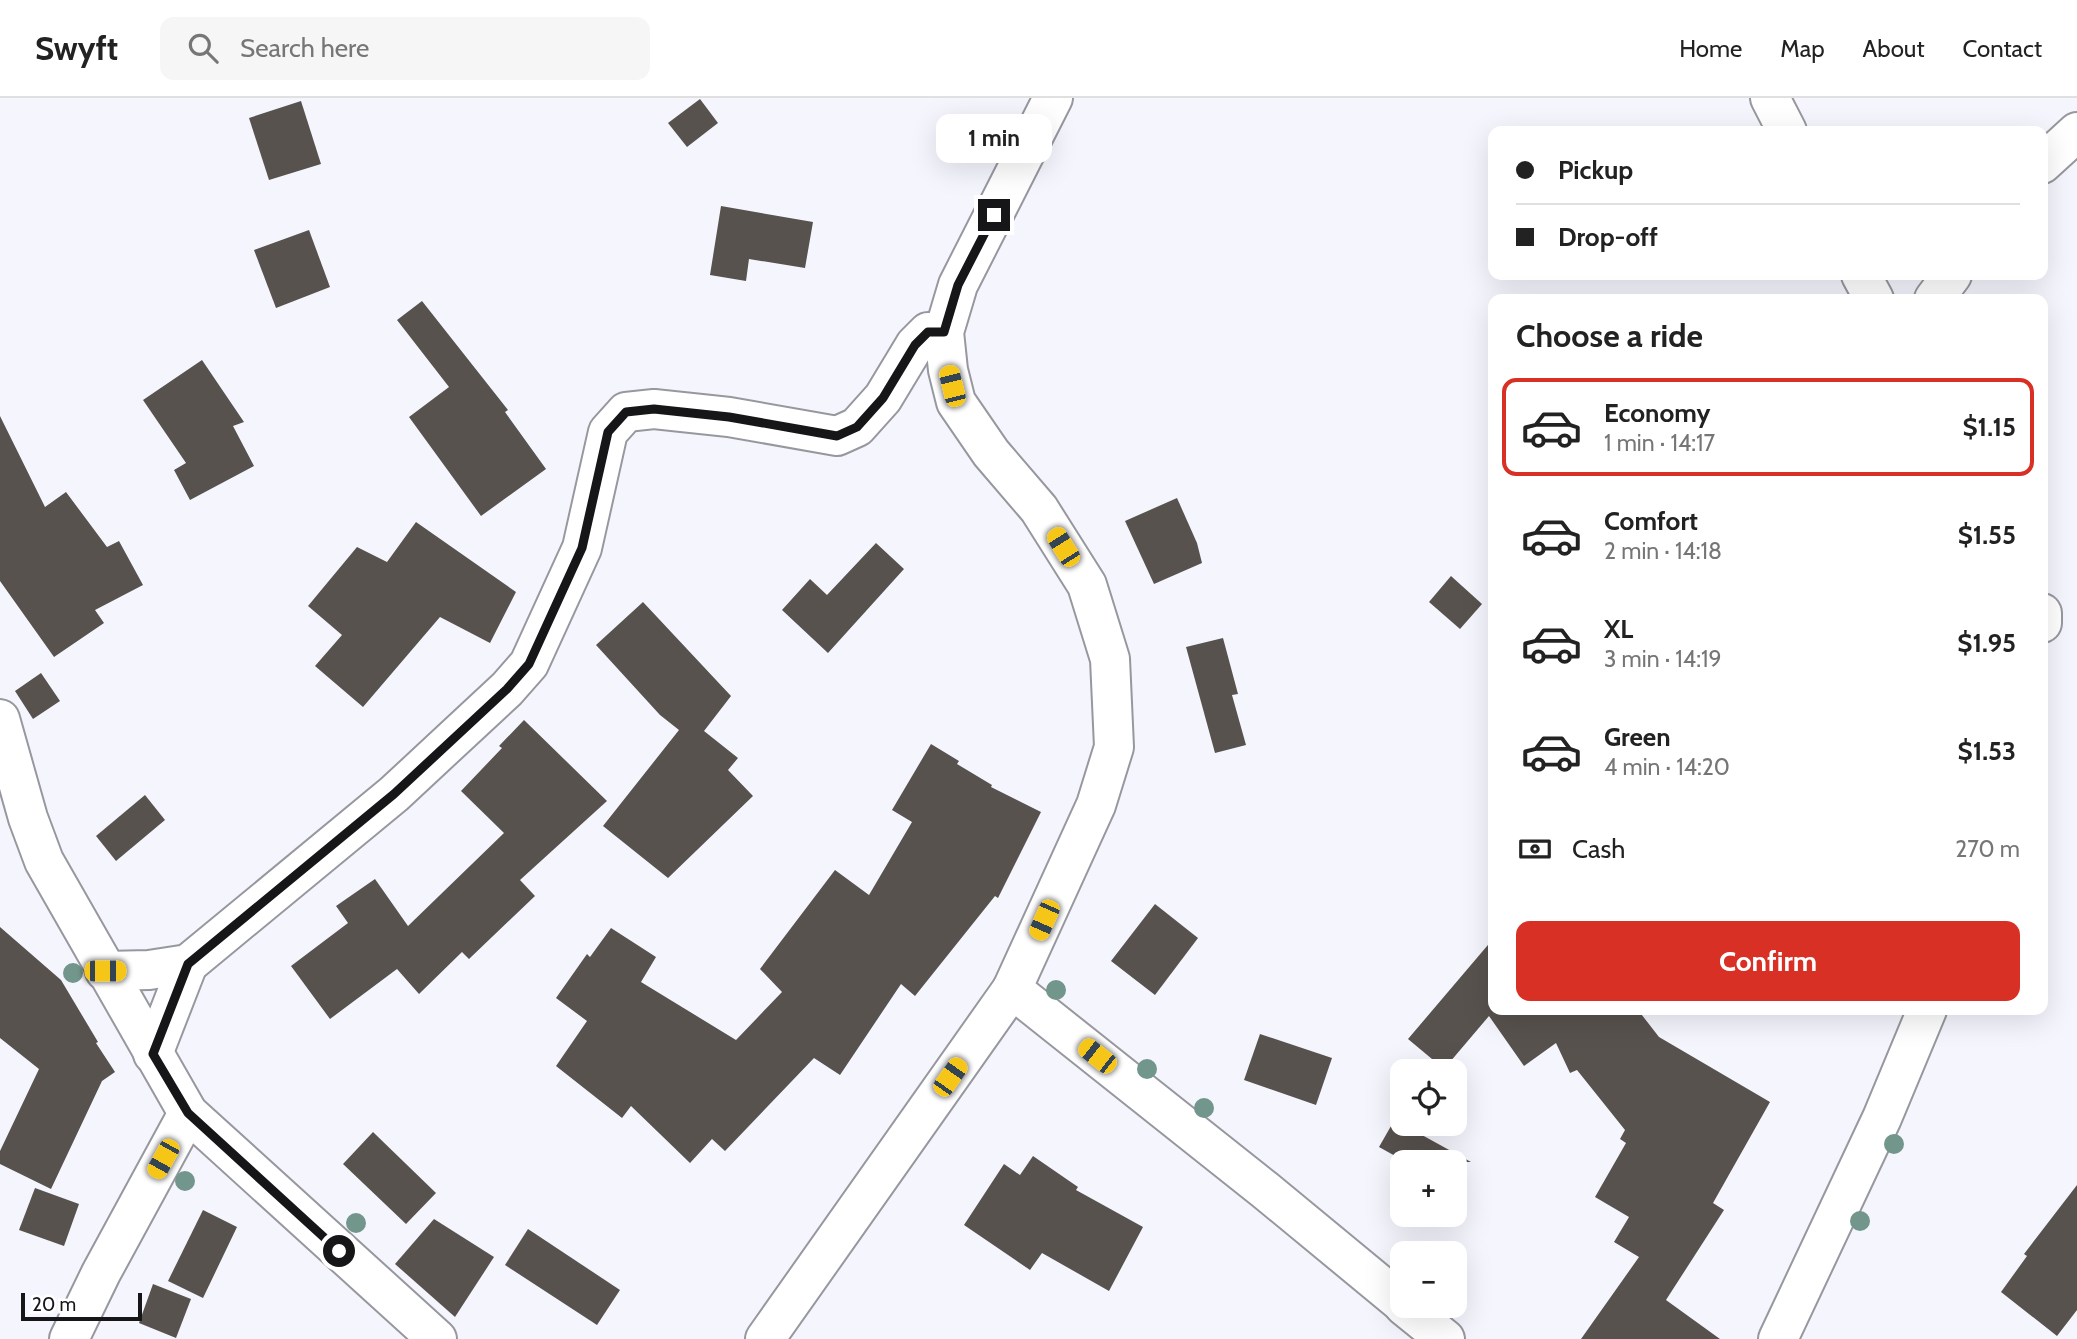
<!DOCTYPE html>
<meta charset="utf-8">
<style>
:root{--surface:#fff;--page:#f6f6f6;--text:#222;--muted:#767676;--line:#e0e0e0;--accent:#d93025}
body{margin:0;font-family:Cabin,sans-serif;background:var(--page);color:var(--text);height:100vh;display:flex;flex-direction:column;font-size:26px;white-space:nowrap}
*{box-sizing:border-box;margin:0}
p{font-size:23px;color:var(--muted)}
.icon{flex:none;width:38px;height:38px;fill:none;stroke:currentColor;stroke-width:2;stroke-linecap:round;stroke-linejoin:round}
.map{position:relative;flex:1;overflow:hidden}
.details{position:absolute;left:1488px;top:196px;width:560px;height:721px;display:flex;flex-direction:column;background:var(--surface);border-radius:14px;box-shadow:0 7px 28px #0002}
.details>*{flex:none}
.hud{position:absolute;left:1488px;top:28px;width:560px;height:154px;border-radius:14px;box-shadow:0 7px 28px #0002;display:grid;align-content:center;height:154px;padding:0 28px;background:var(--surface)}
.buttons{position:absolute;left:1390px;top:961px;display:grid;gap:14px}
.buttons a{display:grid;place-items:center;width:77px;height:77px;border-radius:14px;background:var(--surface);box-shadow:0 7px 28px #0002;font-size:35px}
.scale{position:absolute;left:21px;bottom:18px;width:121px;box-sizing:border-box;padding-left:7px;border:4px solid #161619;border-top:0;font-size:19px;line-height:24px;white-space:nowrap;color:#161619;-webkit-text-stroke:5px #fff;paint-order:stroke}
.end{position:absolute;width:32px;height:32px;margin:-16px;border:9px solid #161619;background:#fff;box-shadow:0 0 0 4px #fff}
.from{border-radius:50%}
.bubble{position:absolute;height:49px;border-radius:14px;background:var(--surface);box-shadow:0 7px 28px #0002;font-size:23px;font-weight:700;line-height:49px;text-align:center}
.car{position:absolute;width:21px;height:42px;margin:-21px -10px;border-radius:9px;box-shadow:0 0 5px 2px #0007;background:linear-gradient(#f5c518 24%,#345 0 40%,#f5c518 0 76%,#345 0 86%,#f5c518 0)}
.hud b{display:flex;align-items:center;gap:24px;height:66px;font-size:26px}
.hud b+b{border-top:2px solid var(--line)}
.hud i{width:18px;height:18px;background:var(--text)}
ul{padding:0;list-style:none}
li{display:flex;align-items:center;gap:21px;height:98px;margin:0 14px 10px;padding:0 14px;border:4px solid transparent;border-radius:14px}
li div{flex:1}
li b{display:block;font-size:26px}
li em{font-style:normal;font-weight:700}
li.active{border-color:var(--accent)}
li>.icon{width:63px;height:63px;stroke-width:1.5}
h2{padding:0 28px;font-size:32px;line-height:84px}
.pay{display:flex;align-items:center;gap:18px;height:77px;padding:0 28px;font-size:26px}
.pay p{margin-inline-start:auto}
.action{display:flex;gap:14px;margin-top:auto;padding:14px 28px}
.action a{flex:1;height:80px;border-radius:14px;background:var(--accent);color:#fff;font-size:28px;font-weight:700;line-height:80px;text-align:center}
header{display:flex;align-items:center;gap:42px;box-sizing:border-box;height:98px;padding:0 35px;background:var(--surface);border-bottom:2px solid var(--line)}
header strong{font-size:33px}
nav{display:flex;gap:38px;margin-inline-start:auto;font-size:24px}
.search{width:490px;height:63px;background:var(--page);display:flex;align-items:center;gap:18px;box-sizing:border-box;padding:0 24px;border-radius:14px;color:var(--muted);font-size:26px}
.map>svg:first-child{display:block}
.building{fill:#58524e}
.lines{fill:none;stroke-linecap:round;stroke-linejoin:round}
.minor-casing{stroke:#97989f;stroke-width:42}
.minor{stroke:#fff;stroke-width:38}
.tree{fill:#72968b}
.route{stroke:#161619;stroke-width:9}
</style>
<header>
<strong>Swyft</strong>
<div class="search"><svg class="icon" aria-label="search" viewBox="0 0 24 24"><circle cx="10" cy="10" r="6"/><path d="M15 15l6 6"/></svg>Search here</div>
<nav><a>Home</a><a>Map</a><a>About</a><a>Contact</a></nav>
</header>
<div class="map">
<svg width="2077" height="1241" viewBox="0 0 2077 1241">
<rect width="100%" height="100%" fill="#f5f6fd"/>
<g class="building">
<polygon points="700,1 718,25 687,49 668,25"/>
<polygon points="301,3 321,66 269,82 249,20"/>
<polygon points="721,108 813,124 805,170 749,161 746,183 710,177"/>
<polygon points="309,132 330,189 276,210 254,152"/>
<polygon points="422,203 508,312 505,314 546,371 481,418 409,319 449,289 397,222"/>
<polygon points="202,262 244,324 233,328 254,368 190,402 174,372 186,365 143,302"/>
<polygon points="0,318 45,409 66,394 107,449 119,443 143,487 95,512 104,525 54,559 0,483"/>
<polygon points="1177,400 1197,445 1202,465 1154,486 1125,423"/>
<polygon points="416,424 516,494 490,545 440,519 363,609 315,568 342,537 308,508 357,449 387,464"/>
<polygon points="876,445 904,471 828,555 782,512 810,481 827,497"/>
<polygon points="1451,478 1482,506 1460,531 1429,504"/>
<polygon points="643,504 731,598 704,633 738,660 728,672 753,698 668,780 603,728 679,632 660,617 596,547"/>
<polygon points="1223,540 1238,596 1232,597 1246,647 1215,655 1186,549"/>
<polygon points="41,575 60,603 33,621 15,593"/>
<polygon points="524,622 607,703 520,782 535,798 469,861 462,854 419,896 397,871 330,921 291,868 348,825 336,808 375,781 408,828 504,735 461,693 502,650 499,648"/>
<polygon points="931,646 959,663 957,666 992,687 991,689 1041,714 998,800 995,798 915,898 901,886 840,977 814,960 725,1053 712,1041 690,1065 631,1008 622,1020 556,968 587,923 556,900 587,856 590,859 611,830 656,859 641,884 736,942 782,894 760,871 835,772 869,797 912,724 892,712"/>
<polygon points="145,697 165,722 116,763 96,738"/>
<polygon points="1155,806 1198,840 1155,897 1111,863"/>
<polygon points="0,829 61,882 98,944 96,945 115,974 102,983 51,1091 0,1066 0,1053 39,971 0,940"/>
<polygon points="1493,841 1493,912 1638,912 1659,939 1770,1004 1713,1105 1724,1112 1666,1202 1720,1241 1581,1241 1639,1159 1614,1144 1629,1119 1595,1099 1626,1045 1620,1041 1625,1032 1577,972 1570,975 1556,945 1524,968 1489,918 1444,971 1408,941"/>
<polygon points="1260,936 1332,960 1316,1007 1244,982"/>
<polygon points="1395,1021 1402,1026 1471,1064 1406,1064 1379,1049"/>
<polygon points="373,1034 436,1095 406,1126 343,1066"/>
<polygon points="1033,1058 1078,1089 1076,1092 1143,1129 1109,1193 1042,1155 1030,1172 964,1127 1004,1066 1020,1077"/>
<polygon points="2077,1087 2077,1212 2057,1238 2001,1194 2027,1158 2024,1156"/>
<polygon points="35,1090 79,1106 64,1148 19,1132"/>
<polygon points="203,1112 237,1129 203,1200 168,1183"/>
<polygon points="434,1121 494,1159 455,1219 395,1166"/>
<polygon points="528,1131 620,1192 597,1227 505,1167"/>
<polygon points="153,1186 191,1201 176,1240 139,1225"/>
</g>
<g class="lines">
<g class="minor-casing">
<g id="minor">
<polyline points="1770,0 1787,33"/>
<polyline points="2042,66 2077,34"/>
<polyline points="1861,177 1874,201"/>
<polyline points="1934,201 1952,177"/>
<polyline points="2042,515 2042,525"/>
<polyline points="0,621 28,720 44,763 188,1015 437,1241"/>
<polyline points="105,873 149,872 188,866 394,696 507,591 529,566 582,450 608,334 626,314 654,311 729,319 837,338 857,329 883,300 915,247 928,234 944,234"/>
<polyline points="1012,891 1096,707 1114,649 1110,561 1087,487 1039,411 991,355 956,304 948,272 944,234 958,187 1053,0"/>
<polyline points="153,956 188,866"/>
<polyline points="1404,1208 1445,1241"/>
<polyline points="69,1241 101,1175 188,1015"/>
<polyline points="765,1241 1012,891 1265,1092 1402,1205"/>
<polyline points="1778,1241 1882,1020 1927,912"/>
</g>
</g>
<use href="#minor" class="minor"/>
</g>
<g class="tree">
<circle cx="73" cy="875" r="10"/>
<circle cx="1056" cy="892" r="10"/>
<circle cx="1147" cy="971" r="10"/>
<circle cx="1204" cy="1010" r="10"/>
<circle cx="1894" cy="1046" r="10"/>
<circle cx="185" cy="1083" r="10"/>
<circle cx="1860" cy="1123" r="10"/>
<circle cx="356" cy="1125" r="10"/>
</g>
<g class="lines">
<polyline class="route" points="339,1153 188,1015 153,956 188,866 394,696 507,591 529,566 582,450 608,334 626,314 654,311 729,319 837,338 857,329 883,300 915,247 928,234 944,234 958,187 994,117"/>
</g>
</svg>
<div class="buttons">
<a><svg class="icon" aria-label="locate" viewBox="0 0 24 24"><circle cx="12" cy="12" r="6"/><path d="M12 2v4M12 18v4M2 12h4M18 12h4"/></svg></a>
<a>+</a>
<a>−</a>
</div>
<div class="scale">20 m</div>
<i class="end from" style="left:339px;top:1153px"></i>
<i class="end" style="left:994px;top:117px"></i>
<div class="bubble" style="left:936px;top:16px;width:116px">1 min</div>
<i class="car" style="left:952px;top:288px;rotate:346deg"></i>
<i class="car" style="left:1063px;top:449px;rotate:328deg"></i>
<i class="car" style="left:1044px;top:822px;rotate:204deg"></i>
<i class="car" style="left:105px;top:873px;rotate:90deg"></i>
<i class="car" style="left:1097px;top:958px;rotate:308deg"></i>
<i class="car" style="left:950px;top:979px;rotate:35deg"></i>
<i class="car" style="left:163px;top:1061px;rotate:209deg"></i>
<div class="hud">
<b><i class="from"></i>Pickup</b>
<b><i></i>Drop-off</b>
</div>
<section class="details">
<h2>Choose a ride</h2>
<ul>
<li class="active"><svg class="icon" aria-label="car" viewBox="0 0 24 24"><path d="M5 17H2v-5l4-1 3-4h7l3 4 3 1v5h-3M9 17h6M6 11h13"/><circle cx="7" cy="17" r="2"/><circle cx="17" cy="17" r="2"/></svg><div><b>Economy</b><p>1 min · 14:17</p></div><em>$1.15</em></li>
<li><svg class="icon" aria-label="car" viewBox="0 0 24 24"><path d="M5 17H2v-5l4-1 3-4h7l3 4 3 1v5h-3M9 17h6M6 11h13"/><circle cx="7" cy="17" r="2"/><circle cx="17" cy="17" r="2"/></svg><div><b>Comfort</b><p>2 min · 14:18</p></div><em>$1.55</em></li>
<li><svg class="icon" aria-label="car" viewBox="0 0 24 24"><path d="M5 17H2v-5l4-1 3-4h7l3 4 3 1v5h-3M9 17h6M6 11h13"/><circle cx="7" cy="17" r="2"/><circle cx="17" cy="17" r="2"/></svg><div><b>XL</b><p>3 min · 14:19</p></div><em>$1.95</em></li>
<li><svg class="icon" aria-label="car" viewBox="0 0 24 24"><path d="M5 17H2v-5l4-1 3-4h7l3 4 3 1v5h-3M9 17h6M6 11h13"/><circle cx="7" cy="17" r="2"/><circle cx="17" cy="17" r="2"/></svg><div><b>Green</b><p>4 min · 14:20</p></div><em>$1.53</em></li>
</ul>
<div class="pay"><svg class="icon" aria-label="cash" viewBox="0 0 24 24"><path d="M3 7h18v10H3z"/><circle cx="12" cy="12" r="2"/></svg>Cash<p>270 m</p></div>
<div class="action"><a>Confirm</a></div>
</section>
</div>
